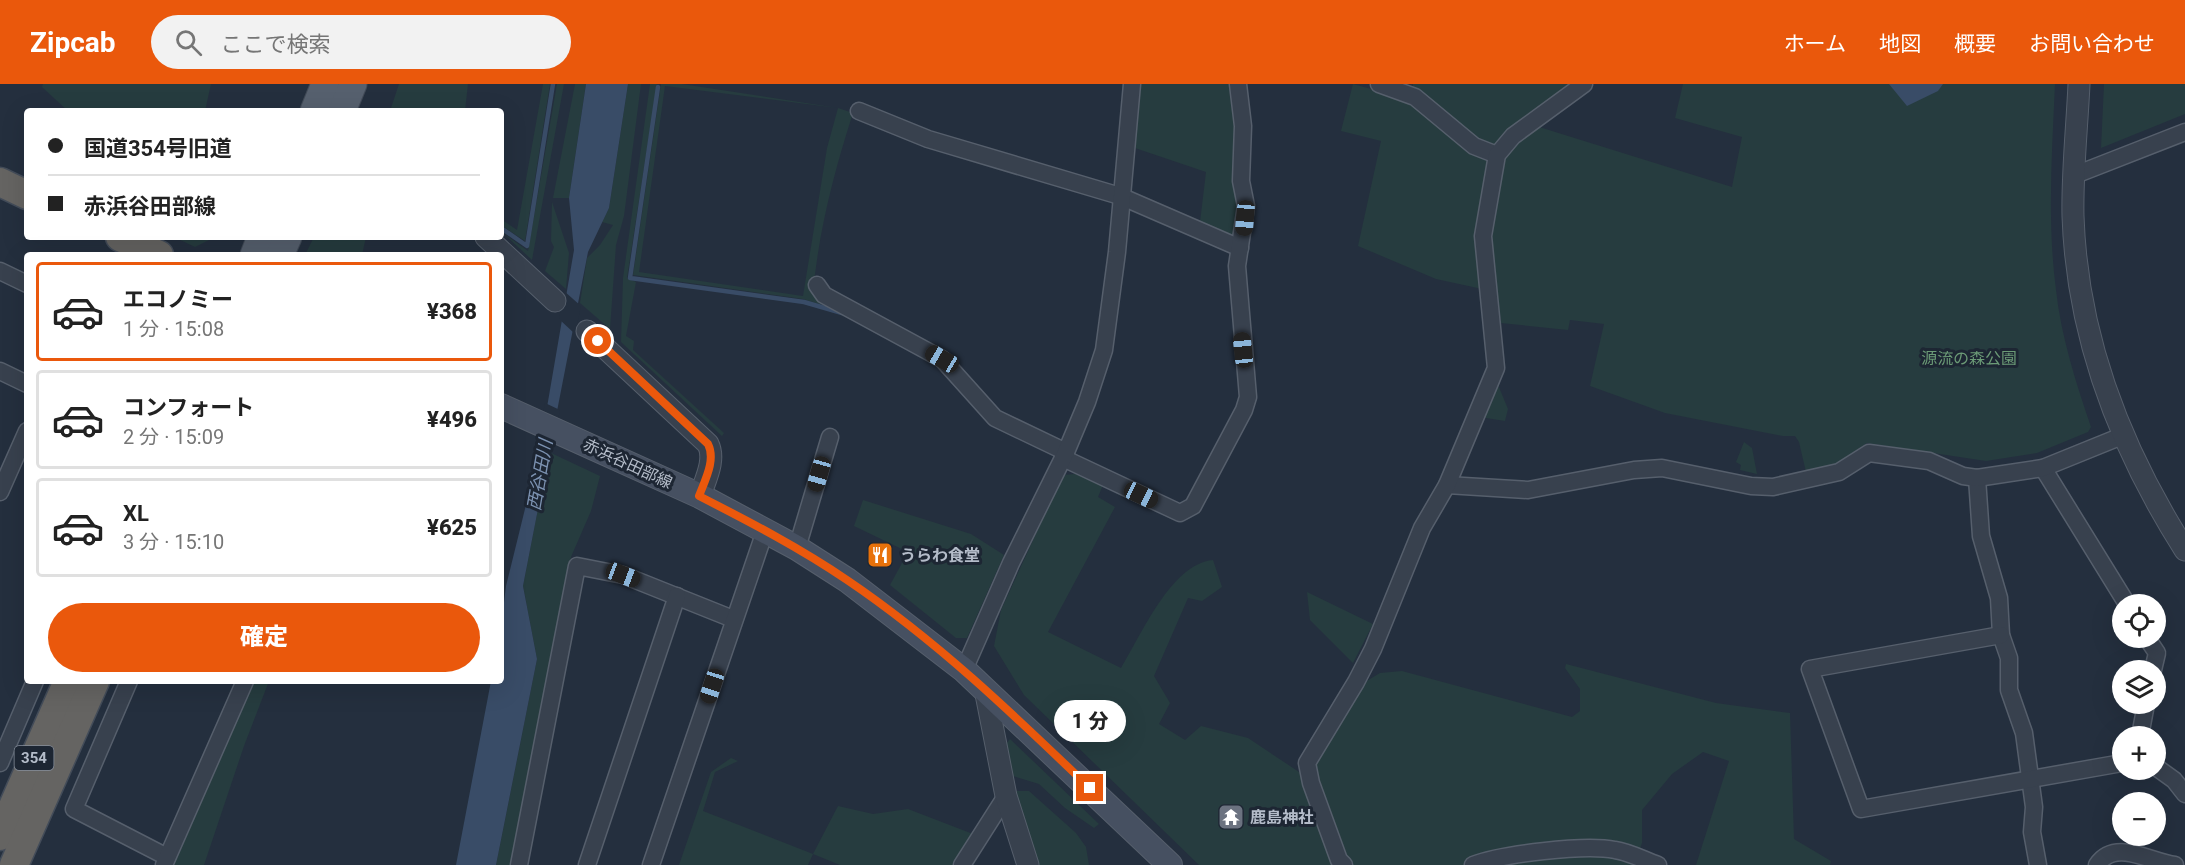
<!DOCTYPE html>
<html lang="ja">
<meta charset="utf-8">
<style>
:root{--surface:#fff;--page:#f2f2f2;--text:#222;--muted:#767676;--line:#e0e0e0;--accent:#ea580c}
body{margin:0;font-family:Roboto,"Noto Sans JP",sans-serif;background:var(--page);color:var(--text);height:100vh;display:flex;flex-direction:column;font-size:22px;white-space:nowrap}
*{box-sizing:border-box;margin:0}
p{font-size:20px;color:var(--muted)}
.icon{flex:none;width:33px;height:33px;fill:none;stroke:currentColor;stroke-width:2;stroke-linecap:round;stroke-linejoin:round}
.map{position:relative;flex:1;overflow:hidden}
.panel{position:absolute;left:24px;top:168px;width:480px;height:432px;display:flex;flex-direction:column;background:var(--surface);border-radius:6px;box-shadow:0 6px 24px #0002}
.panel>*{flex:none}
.top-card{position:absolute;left:24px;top:24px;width:480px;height:132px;border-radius:6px;box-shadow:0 6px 24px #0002;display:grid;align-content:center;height:132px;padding:0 24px;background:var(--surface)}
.fabs{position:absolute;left:2112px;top:510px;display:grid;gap:12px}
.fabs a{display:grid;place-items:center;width:54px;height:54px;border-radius:50%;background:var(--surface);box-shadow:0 6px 24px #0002;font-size:30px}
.end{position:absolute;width:27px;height:27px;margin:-14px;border:8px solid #ea580c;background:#fff;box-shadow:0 0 0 3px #fff}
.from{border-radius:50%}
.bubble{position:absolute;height:42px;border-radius:21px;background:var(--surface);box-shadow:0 6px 24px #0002;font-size:20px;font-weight:800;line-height:42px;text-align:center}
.car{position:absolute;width:18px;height:36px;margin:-18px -9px;border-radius:8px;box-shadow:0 0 4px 2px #0007;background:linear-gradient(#222 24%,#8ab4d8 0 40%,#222 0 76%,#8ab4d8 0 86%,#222 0)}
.top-card b{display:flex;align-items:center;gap:21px;height:57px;font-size:22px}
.top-card b+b{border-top:2px solid var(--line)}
.top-card i{width:15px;height:15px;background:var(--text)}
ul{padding:10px 0 0;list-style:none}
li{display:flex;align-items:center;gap:18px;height:99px;margin:0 12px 9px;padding:0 12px;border:3px solid var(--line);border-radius:6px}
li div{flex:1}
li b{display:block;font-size:22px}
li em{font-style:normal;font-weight:800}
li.on{border-color:var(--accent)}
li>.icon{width:54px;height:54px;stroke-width:1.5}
.primary-button{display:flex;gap:12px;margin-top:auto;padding:12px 24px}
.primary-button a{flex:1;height:69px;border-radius:36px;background:var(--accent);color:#fff;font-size:24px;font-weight:800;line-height:69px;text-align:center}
header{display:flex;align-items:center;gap:36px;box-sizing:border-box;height:84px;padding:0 30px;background:var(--accent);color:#fff}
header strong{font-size:28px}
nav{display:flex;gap:33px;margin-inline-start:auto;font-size:21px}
.search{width:420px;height:54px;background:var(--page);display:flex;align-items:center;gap:15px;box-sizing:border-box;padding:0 21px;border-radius:33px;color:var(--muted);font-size:22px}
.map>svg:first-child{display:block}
.green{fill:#263c3f;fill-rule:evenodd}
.water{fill:#394c67}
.pier{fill:#242f3e}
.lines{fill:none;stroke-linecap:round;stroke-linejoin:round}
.stream{stroke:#394c67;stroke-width:4.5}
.minor-casing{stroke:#565f6c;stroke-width:19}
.tertiary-casing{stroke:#565f6c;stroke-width:23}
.secondary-casing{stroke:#565f6c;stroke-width:26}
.primary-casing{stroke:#414a57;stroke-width:29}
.trunk-casing{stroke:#434c59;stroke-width:31}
.minor{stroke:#38414e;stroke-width:16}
.tertiary{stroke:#38414e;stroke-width:21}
.secondary{stroke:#465061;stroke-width:24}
.primary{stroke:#56606e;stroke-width:27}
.trunk{stroke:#656462;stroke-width:28}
.route{stroke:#ea580c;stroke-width:8}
.labels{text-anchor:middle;stroke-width:6;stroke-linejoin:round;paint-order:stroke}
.shield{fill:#1d2633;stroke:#878f9c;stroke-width:1.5}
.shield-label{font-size:15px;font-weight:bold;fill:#b4bcc9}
.park-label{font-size:16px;fill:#6b9a76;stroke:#1d2633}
.street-label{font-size:16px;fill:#b4bcc9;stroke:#1d2633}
.poi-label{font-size:16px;font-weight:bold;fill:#b4bcc9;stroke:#1d2633;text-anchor:start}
.water-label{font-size:18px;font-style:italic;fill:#7c92b1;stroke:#1d2633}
</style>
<header>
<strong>Zipcab</strong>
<div class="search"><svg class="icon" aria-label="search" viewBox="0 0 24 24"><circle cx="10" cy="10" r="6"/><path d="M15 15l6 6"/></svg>ここで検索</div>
<nav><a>ホーム</a><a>地図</a><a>概要</a><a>お問い合わせ</a></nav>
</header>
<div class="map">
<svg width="2185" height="781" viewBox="0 0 2185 781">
<rect width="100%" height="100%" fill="#242f3e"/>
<g class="green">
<polygon points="43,0 211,0 205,27 68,27 42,3"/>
<polygon points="399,0 468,0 465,27 390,27"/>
<polygon points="543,0 550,0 525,157 501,141 501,135 517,146"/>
<polygon points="557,0 564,0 532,176 503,149 528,167"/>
<polygon points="575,0 586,0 569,114 553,114"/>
<polygon points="628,0 641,0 624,132 616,161 610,245 580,219 587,174 600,161 613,141 602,138 609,124"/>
<polygon points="650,0 657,0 627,194 636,198 626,252 634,257 633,266 724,349 722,352 621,258 623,194"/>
<path d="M661 0H682L838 24 853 29C834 88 819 146 813 208L822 221 803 215 633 191ZM665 2 838 24 827 64 803 212 639 188Z"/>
<polygon points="1140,0 1231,0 1237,42 1239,149 1231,152 1200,138 1206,88 1132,63"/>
<path d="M1353 0 1411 16 1413 0H1592L1536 42 1732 103 1742 53 1675 34 1683 0H2055C2052 69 2047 137 2056 206 2061 252 2076 299 2091 343L2088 348 2037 369 1986 377 1867 359 1834 381 1806 388 1799 358 1795 352H1783L1665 329 1590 302 1604 240 1570 236 1568 246 1501 239 1496 208 1436 195 1358 162 1381 57 1341 47Z"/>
<polygon points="2104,0 2185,0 2185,30 2101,64"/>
<polygon points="552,118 569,169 566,205 545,187 554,163 551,157"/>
<polygon points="174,153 215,153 195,163"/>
<polygon points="314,153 366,153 362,171 305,171"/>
<polygon points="1496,296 1508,325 1505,337 1480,333"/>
<polygon points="1744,358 1752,364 1757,390 1740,386 1741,381 1736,378"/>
<polygon points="549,368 600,392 591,427 571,473 554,575 511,781 496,781 537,575 523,502"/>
<path d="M1075 390 1103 401 1098 413 1115 423 1048 548 1121 584C1142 550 1171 480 1213 476L1222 503 1202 517 1188 514 1154 592 1170 619 1159 640 1185 656 1201 642 1248 654 1302 690 1365 598 1380 589 1402 587 1572 633 1580 627V605L1565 584 1566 580 1716 619 1790 629 1794 755 1831 777 1830 781H1696L1729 677 1703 668 1672 690 1642 726V759L1635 778 1643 781H1199L1024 611 994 562 1001 526 1063 391Z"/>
<polygon points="863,416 971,450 1004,471 967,554 956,554 890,501 908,468 854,442"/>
<polygon points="1307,508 1373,540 1353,579 1310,536"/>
<polygon points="254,597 269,597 244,662 204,781 174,781"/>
<polygon points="1010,655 1099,740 1094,744 1065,724 1039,700 1013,692 1005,661"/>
<polygon points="731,674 738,677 715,688 703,727 813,770 838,722 873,730 908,725 973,750 954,781 840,781 813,770 808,781 679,781 711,688"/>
<polygon points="1013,707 1029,707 1076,749 1086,763 1089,781 1037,781"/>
</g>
<g class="water">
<polygon points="586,0 628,0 609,124 588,168 523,502 537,575 496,781 456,781 491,597 501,597 501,543 506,502 540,364 574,166 569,114"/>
<polygon points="1889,0 1943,0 1938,7 1907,22"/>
</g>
<g class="pier">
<polygon points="564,207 581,222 575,250 559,235"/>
<polygon points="545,319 560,326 552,366 537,360"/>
</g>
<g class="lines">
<g class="stream">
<polyline points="658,3 630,194 804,218 842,229"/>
<polyline points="501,144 527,162 553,0"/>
</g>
<g class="minor-casing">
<g id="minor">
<polyline points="1379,0 1415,13 1474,62 1497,71"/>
<polyline points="859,27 928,55 1120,112 1240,164"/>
<polyline points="2075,91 2185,48"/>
<polyline points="0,187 27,200"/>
<polyline points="817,201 824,211 942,275 995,334 1066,368"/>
<polyline points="0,287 27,300"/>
<polyline points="1063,374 1180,429 1193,422 1244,326 1248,313 1237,182 1246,122 1241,97 1243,42 1238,0"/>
<polyline points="2043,384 2127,520"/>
<polyline points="1977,394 1981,452 1999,514 2001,551 2009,574 2009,606 2024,649 2034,723 2032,748 2038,781"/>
<polyline points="1447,401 1528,406 1634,386 1662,384 1751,402 1773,403 1839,388 1869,369 1929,377 1963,392 1977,394 2043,384 2122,352"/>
<polyline points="0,408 27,347"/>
<polyline points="797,464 830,353"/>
<polyline points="2001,551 1810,585 1861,725 2122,679"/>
<polyline points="2147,554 2157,569 2153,586"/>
<polyline points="964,586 1011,479 1066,368 1087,318 1104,266 1117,168 1132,0"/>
<polyline points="129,597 74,725 167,773"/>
<polyline points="2140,652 2146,620"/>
<polyline points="0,679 35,597"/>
<polyline points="2156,683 2174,696 2185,710"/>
<polyline points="164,781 245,597"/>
<polyline points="519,781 577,482 623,491 733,535"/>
<polyline points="587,781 677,512"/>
<polyline points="651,781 765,447"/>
<polyline points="962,781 1006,712"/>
<polyline points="1344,781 1339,776 1311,699 1307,679 1356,598 1373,565 1422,444 1447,401 1496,284 1483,152 1497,71 1513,52 1584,0"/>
<path d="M1473 781C1501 770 1585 760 1615 766 1629 768 1644 776 1658 781"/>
<path d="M2097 781C2115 754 2150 778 2175 781"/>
</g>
</g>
<g class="tertiary-casing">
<g id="tertiary">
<path d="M2079 0C2077 44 2072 89 2073 132 2077 254 2120 364 2185 466"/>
<polyline points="486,153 555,217"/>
<path d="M587 247 708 360C716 376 705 396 700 412"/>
<polyline points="985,605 1006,712 1028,781"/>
</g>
</g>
<g class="secondary-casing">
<polyline id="secondary" points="501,322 700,412 797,464 847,496 964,586 1170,781"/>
</g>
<g class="primary-casing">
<g id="primary">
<polyline points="314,27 325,0"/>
<polyline points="342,27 353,0"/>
<polyline points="254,171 261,153"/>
<polyline points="280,171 288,153"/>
</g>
</g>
<g class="trunk-casing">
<g id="trunk">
<polyline points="0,98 27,111"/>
<polyline points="120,153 159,171"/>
<polyline points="0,752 68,597"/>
<polyline points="14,781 95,597"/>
</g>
</g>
<use href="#minor" class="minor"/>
<use href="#tertiary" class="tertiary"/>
<use href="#secondary" class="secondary"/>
<use href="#primary" class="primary"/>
<use href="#trunk" class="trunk"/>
</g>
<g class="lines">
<path class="route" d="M598 257 708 360C716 376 705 396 699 412 750 438 800 464 847 496 936 556 1013 630 1090 704"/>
</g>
<defs>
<g id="restaurant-square" transform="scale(1.35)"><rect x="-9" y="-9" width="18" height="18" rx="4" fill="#e8710a" stroke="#1d2633"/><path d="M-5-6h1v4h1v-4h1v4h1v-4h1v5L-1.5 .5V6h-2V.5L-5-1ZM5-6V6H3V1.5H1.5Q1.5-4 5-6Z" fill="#fff"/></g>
<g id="temple-square" transform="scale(1.35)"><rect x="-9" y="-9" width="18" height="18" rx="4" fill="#6b7280" stroke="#1d2633"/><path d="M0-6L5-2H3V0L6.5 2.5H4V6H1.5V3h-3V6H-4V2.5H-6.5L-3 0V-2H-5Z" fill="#fff"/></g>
</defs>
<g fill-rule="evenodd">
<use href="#restaurant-square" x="880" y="471"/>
<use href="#temple-square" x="1231" y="733"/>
</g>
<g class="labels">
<rect class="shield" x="14.5" y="662" width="39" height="24" rx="4.5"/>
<g class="shield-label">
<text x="34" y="679">354</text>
</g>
<g class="park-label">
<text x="1969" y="280">源流の森公園</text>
</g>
<g class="street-label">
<text transform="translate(628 379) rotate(25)" y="6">赤浜谷田部線</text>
</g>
<g class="poi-label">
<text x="900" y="477">うらわ食堂</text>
<text x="1250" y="739">鹿島神社</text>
</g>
<g class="water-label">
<text transform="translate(540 391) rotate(-80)" y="6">西谷田川</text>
</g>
</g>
</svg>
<div class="fabs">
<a><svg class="icon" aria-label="locate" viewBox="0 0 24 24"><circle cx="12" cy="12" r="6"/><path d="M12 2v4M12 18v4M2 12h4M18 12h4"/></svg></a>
<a><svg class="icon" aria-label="layers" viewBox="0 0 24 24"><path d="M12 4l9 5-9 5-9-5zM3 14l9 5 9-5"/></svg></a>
<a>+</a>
<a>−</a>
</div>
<i class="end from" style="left:598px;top:257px"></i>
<i class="end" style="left:1090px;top:704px"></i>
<div class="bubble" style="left:1054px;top:616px;width:72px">1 分</div>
<i class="car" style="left:1245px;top:134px;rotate:185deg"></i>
<i class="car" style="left:1243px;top:266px;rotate:354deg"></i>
<i class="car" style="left:942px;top:275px;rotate:300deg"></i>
<i class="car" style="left:819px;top:390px;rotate:196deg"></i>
<i class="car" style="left:1141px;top:411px;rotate:115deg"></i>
<i class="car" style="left:623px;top:491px;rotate:111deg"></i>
<i class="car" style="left:712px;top:602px;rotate:198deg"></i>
<div class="top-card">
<b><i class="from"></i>国道354号旧道</b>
<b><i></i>赤浜谷田部線</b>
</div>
<section class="panel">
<ul>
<li class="on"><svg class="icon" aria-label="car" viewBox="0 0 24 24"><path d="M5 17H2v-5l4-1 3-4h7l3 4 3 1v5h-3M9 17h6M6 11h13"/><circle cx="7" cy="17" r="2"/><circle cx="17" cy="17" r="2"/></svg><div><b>エコノミー</b><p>1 分 · 15:08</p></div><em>¥368</em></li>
<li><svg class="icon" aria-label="car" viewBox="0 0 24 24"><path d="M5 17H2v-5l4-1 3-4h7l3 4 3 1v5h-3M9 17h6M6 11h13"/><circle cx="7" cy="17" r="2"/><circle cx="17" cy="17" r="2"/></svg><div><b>コンフォート</b><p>2 分 · 15:09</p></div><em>¥496</em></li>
<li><svg class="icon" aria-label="car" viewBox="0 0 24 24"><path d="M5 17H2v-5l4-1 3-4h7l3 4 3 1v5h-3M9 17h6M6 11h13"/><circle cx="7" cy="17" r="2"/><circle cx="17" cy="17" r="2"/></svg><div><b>XL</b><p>3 分 · 15:10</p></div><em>¥625</em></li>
</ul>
<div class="primary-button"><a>確定</a></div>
</section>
</div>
